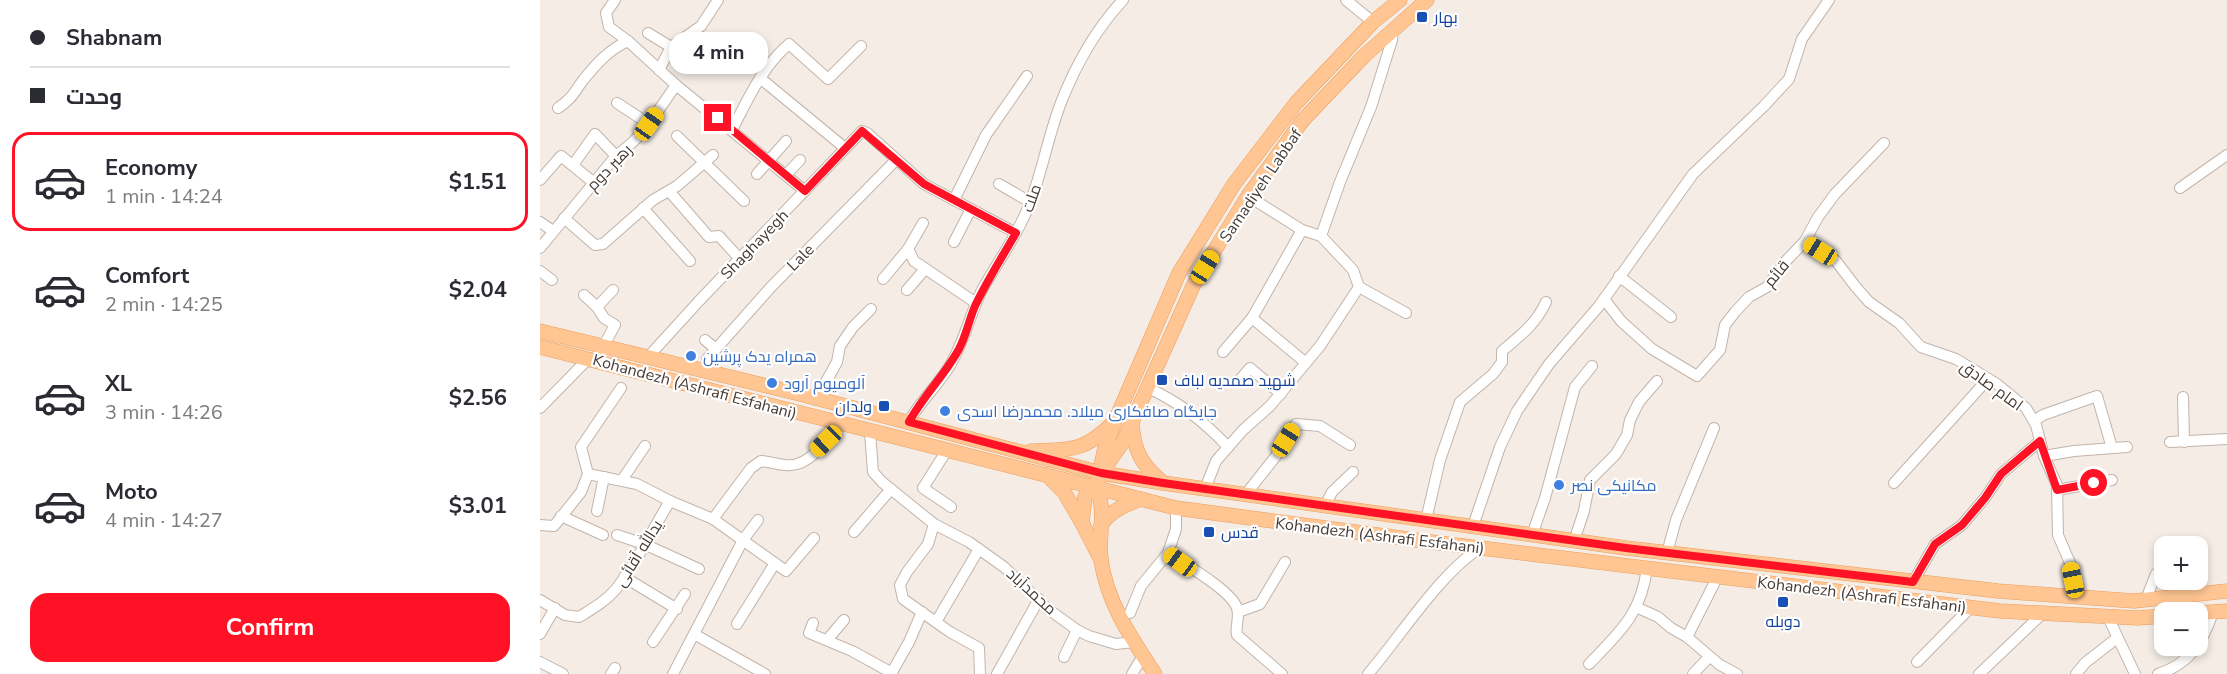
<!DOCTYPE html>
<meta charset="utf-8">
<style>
:root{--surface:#fff;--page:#f2f2f3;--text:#2b2b33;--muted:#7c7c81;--line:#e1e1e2;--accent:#ff1126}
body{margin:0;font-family:"Nunito Sans",Cairo,sans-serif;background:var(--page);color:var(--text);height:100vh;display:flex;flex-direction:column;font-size:22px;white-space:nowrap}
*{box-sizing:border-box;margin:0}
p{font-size:20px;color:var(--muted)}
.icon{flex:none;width:33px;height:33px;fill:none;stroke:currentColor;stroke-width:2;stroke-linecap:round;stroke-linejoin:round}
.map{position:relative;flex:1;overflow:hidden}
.sheet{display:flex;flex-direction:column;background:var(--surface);width:540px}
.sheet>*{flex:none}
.guide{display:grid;align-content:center;height:132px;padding:0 30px;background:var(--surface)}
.buttons{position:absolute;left:1614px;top:536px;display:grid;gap:12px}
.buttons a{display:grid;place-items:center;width:54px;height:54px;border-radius:12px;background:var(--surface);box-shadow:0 3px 9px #0003;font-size:30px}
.end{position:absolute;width:27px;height:27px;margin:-14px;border:8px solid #ff1126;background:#fff;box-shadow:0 0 0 3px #fff}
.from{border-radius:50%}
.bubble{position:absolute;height:42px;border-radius:18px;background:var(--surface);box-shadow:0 3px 9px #0003;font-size:20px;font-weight:700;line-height:42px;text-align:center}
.car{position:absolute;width:18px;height:36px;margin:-18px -9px;border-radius:8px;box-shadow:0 0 4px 2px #0007;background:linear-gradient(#f5c518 24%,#345 0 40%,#f5c518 0 76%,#345 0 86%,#f5c518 0)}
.guide b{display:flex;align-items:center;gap:21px;height:57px;font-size:22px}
.guide b+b{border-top:2px solid var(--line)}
.guide i{width:15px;height:15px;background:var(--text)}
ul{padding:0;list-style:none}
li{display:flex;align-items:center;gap:18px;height:99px;margin:0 12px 9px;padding:0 18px;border:3px solid transparent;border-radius:18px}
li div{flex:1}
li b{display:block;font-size:22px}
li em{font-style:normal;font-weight:700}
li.on{border-color:var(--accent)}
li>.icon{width:54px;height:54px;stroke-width:1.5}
.primary-button{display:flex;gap:12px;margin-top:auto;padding:12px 30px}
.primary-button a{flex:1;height:69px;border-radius:18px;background:var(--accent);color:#fff;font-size:24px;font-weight:700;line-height:69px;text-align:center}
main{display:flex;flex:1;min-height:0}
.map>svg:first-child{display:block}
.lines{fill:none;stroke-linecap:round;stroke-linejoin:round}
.minor-casing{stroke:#c3b4aa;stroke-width:12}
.major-casing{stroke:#ec9e5b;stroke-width:15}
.minor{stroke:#fff;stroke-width:10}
.major{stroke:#ffc693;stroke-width:14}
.route{stroke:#ff1126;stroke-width:8}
.transit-dot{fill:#1a4fb4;stroke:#fff;stroke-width:2}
.shop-dot{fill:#3f7fe0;stroke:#fff;stroke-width:2}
.labels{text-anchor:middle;stroke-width:4.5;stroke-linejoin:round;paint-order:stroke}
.transit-label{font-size:16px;fill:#164399;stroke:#fff;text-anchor:start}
.street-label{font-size:16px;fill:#473b34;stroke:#fff}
.shop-label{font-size:16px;fill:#366cbe;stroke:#fff;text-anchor:start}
</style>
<main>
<section class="sheet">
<div class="guide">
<b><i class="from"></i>Shabnam</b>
<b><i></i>وحدت</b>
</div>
<ul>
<li class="on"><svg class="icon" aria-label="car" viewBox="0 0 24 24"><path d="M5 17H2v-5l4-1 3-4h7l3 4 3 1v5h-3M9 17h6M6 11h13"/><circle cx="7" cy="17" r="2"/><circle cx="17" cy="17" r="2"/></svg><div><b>Economy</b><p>1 min · 14:24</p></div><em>$1.51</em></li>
<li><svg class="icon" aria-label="car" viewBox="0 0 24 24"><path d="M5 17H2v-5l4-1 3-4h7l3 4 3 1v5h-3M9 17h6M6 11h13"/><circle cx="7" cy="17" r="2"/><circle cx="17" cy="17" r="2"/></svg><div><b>Comfort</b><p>2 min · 14:25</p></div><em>$2.04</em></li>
<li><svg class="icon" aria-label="car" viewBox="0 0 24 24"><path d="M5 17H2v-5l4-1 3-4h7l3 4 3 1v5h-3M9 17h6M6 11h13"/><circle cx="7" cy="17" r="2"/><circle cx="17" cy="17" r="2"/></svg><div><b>XL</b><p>3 min · 14:26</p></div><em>$2.56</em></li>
<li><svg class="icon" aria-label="car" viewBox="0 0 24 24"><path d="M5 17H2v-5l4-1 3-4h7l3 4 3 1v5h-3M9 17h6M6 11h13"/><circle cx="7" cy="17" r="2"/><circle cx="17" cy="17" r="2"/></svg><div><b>Moto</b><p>4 min · 14:27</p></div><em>$3.01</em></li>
</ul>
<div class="primary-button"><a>Confirm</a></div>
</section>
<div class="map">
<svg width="1687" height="674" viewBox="0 0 1687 674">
<rect width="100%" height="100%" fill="#f4ece5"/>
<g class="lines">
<g class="minor-casing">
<g id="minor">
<polyline points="806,0 833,22"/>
<polyline points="108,33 131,47"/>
<polyline points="88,41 136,85 265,191"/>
<polyline points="119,70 131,47 161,26 178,0"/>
<polyline points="220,78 305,148"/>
<polyline points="77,103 109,124"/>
<path d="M18 108C33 98 34 92 44 79 57 63 70 49 88 41L69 27 66 13 75 0"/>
<path d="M192 130C208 99 222 67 249 44L288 79 321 46"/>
<polyline points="137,136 204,201"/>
<polyline points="33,165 55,134 76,156"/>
<polyline points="217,174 246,141"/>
<polyline points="246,175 260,160"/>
<polyline points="0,180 21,156 53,182"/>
<polyline points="459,184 490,202"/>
<polyline points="1640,188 1687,155"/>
<polyline points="129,191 169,237 179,236 199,258"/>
<polyline points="414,200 446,135 487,76"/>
<polyline points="103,208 150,261"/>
<polyline points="24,218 55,245 63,244 113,200 137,186 173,155"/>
<polyline points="0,222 13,231"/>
<polyline points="383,223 368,249 374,261 436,303"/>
<polyline points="781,236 800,182 831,107 852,40 853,29"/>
<polyline points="1265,241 1296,261 1315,286 1329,302 1359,323 1381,347 1416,359 1457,384 1486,408 1496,425 1504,456 1517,485 1518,535 1530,563 1537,597"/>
<polyline points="414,242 431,209"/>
<polyline points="0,248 76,156 94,141 109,124 136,85"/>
<polyline points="0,271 12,280"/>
<polyline points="1079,276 1131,317"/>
<polyline points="343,279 368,249"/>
<polyline points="819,287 866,313"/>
<polyline points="367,290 385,269"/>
<polyline points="44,295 57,307"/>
<polyline points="1064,299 1081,321 1112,349 1157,376 1180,350 1185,325 1195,312 1209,297 1227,287 1245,262 1265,241 1278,217 1295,194 1344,143"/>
<polyline points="712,318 766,363"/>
<polyline points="165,340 176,349"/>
<polyline points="63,347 75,325 64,318 57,307 73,290"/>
<polyline points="683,352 712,318 762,230"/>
<polyline points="108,357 159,301 322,131 327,133 384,184 476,233"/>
<polyline points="167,359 231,287 356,160"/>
<polyline points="698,382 710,368 741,394"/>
<path d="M608 388C639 402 665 422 688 447"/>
<polyline points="1643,397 1644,442"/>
<polyline points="277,398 297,362 300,346 313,327 331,309"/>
<polyline points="0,408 49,358"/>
<path d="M369 421C380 402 397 386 409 367 424 343 429 317 441 292 454 268 470 246 482 221 501 183 506 140 522 100 536 65 557 28 583 0"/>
<polyline points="1494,421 1503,415 1557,396 1572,448"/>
<polyline points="330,432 333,472 342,482 394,524 429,542 464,567 508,609 537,630 549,636 576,644 594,642"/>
<polyline points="1630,442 1687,439"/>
<polyline points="407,450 383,488 411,507"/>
<polyline points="1504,456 1534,451 1587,447"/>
<polyline points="48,474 97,484 130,501 173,519 246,571 274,538"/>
<polyline points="82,480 105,446"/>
<polyline points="1354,483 1448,379"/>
<polyline points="665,489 676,461 703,430 730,406 780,346 819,287 813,270 781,236 762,230 708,196"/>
<polyline points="1517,490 1572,480"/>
<polyline points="706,494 736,456 756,424 780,426 810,445"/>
<polyline points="785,506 792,492 813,472"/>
<polyline points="57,511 64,477"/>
<polyline points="21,516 63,535"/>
<path d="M173 519 211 468 221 461C229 462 237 464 245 465 269 468 286 442 297 423"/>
<path d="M886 520 900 460 920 402 953 374 962 362V351C980 336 996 324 1006 302"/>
<polyline points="394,524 388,544 367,572 360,585 363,599 410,632 439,648 440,674"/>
<polyline points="0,525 14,526 41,492 48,474 41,447 81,388"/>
<polyline points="933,526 960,447 977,411 1009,364 1059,306 1153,174 1224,106 1249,79 1262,39 1289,0"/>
<polyline points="314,532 351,489"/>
<polyline points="77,535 104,544 159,569"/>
<polyline points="992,535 1005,498 1035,387 1052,366"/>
<polyline points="1034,541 1044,511 1050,480 1076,454 1087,435 1090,420 1099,402 1117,381"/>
<path d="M628 553C644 564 691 590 697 608 700 618 695 626 697 635L742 674"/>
<polyline points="1127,553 1136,520 1174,428"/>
<polyline points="84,577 137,609"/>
<polyline points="1373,582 1395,544 1422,525 1445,498 1461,474 1500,441"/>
<polyline points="1606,599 1616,574 1624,567"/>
<path d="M0 600 25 615 39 617C52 609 66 601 76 589 97 563 112 530 130 501"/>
<polyline points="1096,607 1118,617 1131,628 1147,637 1180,665 1197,674"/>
<polyline points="698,612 720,604 745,562"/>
<polyline points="590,613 601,586 628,553 636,529 636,508"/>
<polyline points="1568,617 1595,674"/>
<polyline points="396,622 439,549"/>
<polyline points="273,623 269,633 312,651 352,673"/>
<polyline points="197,624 235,563"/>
<polyline points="0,634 15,608"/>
<polyline points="154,634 225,674"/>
<polyline points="1147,637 1178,576"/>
<polyline points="287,640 304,620"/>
<polyline points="113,642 145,594"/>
<polyline points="524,657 537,630"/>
<polyline points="0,662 23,674"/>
<polyline points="1377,662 1431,607"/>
<path d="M1049 664C1080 632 1102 613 1107 567"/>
<polyline points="71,674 75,668"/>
<polyline points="133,674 203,540 218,520"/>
<polyline points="351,674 369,642 382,612"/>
<polyline points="457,674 499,599"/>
<polyline points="592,674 603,656"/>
<path d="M828 674C861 636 899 574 940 548"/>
<polyline points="1153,674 1169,657"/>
<polyline points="1439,674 1502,614"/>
<polyline points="1536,674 1545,663 1577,638"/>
<path d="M1618 674C1650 664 1663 642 1673 612"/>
</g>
</g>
<g class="major-casing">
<g id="major">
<polyline points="0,331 260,394 561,473 623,483 1086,548 1458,591 1594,601 1687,591"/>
<polyline points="0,347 636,508 883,541 1460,611 1598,618 1624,616"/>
<path d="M592 424C594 450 601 464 621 481"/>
<path d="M491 451C530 449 542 453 572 424"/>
<polyline points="564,469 583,442 654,284 708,196 763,120 824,56 887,0"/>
<polyline points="507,475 524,492 542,523"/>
<path d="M556 487C567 510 558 535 561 560 567 603 592 639 615 674"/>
<path d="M561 525C570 511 585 505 601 499"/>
<polyline points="561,560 542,523 545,496 556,487 565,448 575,421 639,273 694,184 756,103 833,22 860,0"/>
<polyline points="1658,613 1687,611"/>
</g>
</g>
<use href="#minor" class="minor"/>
<use href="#major" class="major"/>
</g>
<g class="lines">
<path class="route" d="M178 118 265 191 322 131 384 184 476 233C462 257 447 281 435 306 429 320 426 336 419 349 405 375 383 396 369 422L561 473 623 483 1086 548 1373 582 1395 544 1422 525 1445 498 1461 474 1500 441 1517 490 1554 483"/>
</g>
<g class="transit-dot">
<rect x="876" y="11" width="12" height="12" rx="3"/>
<rect x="616" y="374" width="12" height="12" rx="3"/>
<rect x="338" y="400" width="12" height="12" rx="3"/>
<rect x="663" y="526" width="12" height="12" rx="3"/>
<rect x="1237" y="596" width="12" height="12" rx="3"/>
</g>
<g class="shop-dot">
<circle cx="151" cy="356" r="6"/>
<circle cx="232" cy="383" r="6"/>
<circle cx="405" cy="411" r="6"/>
<circle cx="1019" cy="485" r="6"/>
</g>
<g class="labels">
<g class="transit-label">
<text x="894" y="23">بهار</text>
<text x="634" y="386">شهید صمدیه لباف</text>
<text x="332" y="412" text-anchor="end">ولدان</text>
<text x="681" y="538">قدس</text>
<text x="1243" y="627" text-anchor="middle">دوبله</text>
</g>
<g class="street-label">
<text transform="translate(69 167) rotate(-46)" y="6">رهبر دوم</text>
<text transform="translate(720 185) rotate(-56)" y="6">Samadiyeh Labbaf</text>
<text transform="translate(491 198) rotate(-71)" y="6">ملت</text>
<text transform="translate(214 244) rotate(-46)" y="6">Shaghayegh</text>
<text transform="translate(260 257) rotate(-45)" y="6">Lale</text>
<text transform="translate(1236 273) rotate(-50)" y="6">قائم</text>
<text transform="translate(1452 385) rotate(36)" y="6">امام صادق</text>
<text transform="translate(155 386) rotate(15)" y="6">Kohandezh (Ashrafi Esfahani)</text>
<text transform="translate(840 535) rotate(7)" y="6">Kohandezh (Ashrafi Esfahani)</text>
<text transform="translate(98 553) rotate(-58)" y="6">یدالله آقائی</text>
<text transform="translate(492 591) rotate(42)" y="6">محمدآباد</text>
<text transform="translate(1322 594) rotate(7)" y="6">Kohandezh (Ashrafi Esfahani)</text>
</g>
<g class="shop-label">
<text x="163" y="362">همراه یدک پرشین</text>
<text x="244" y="389">آلومیوم آرود</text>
<text x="417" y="417">جایگاه صافکاری میلاد. محمدرضا اسدی</text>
<text x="1031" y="491">مکانیکی نصر</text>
</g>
</g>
</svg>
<div class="buttons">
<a>+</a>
<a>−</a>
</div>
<i class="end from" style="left:1554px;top:483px"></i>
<i class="end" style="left:178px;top:118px"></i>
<div class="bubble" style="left:129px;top:32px;width:99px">4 min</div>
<i class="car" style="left:109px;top:124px;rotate:35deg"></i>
<i class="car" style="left:1280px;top:251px;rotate:302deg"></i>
<i class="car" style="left:665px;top:267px;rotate:32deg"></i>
<i class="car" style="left:746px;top:440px;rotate:32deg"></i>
<i class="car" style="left:286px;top:441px;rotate:226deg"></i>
<i class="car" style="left:640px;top:562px;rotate:306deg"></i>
<i class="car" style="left:1533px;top:580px;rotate:349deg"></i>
</div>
</main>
